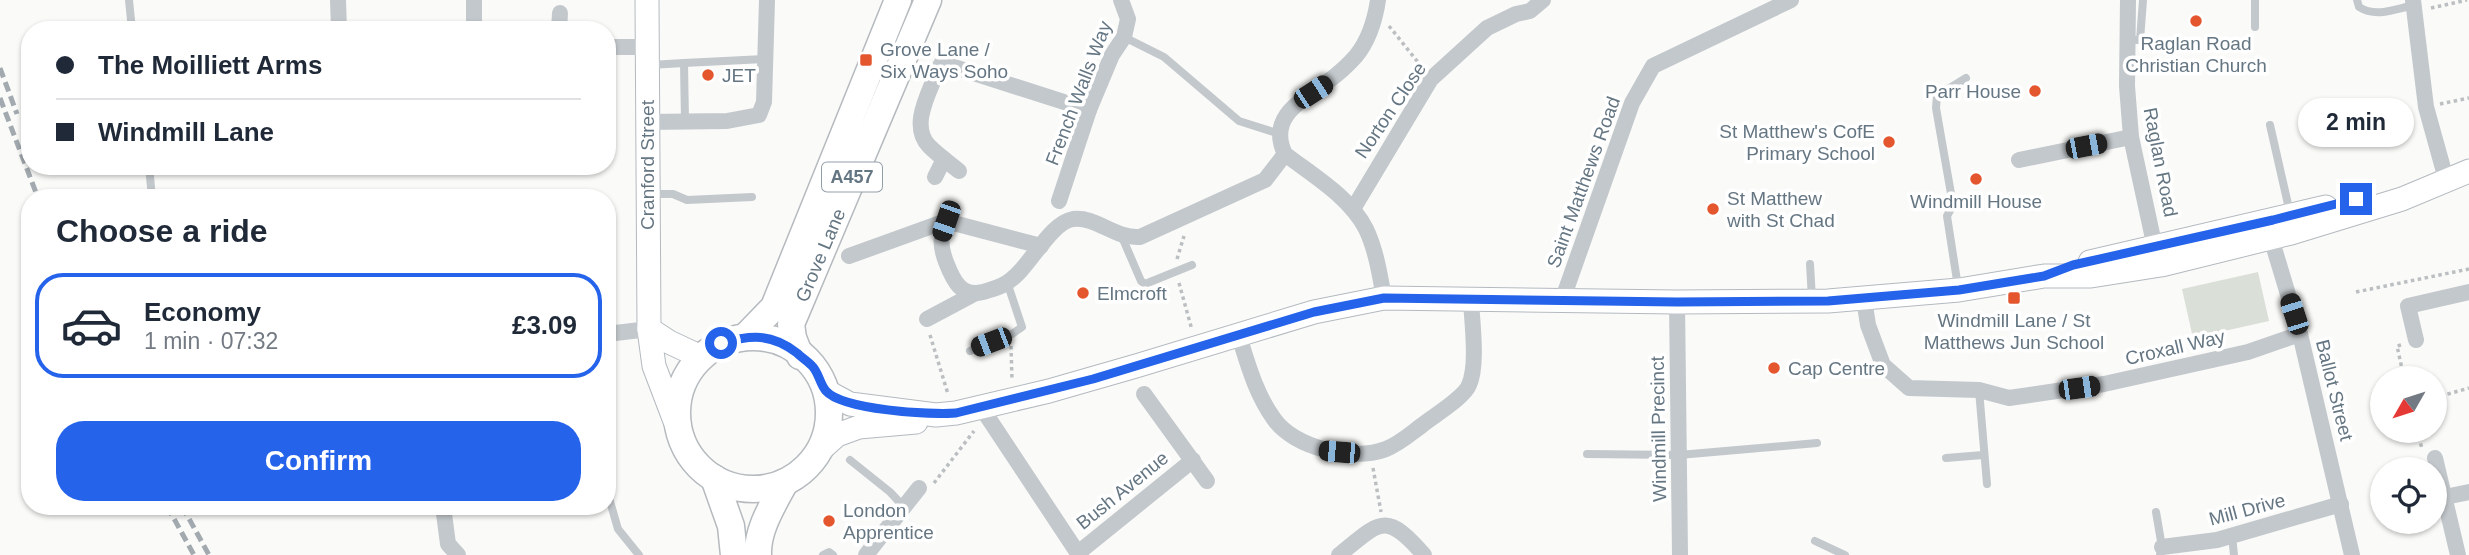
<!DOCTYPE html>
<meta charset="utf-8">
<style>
:root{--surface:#fff;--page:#f2f2f3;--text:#1f2937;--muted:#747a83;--line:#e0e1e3;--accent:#2563eb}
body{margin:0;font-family:Arial,sans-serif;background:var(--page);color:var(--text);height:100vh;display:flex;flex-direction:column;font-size:26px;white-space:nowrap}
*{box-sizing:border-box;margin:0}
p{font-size:23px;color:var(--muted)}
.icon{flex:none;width:38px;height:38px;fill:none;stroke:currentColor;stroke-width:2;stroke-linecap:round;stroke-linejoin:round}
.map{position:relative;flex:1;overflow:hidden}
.drawer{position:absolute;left:21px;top:189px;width:595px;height:326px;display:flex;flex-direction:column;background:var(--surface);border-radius:28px;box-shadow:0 2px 5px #0004}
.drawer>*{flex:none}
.hud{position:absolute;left:21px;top:21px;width:595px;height:154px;border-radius:28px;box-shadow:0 2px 5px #0004;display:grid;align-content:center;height:154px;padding:0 35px;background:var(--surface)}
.needle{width:46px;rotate:231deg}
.fabs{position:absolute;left:2370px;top:366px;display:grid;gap:14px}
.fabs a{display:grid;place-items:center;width:77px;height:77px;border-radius:50%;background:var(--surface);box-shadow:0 2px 5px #0004;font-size:35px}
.end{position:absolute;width:32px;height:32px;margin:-16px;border:9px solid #2563eb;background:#fff;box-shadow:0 0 0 4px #fff}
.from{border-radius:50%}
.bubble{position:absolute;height:49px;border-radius:24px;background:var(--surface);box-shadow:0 2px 5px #0004;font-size:23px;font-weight:700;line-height:49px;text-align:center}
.car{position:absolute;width:21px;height:42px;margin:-21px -10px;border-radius:9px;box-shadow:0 0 5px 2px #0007;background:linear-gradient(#222 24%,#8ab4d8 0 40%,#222 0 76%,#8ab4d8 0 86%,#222 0)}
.hud b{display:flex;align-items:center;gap:24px;height:66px;font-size:26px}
.hud b+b{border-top:2px solid var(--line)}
.hud i{width:18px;height:18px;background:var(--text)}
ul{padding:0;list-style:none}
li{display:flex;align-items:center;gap:21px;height:105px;margin:0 14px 10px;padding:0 21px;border:4px solid var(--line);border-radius:28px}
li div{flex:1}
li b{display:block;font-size:26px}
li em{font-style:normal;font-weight:700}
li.current{border-color:var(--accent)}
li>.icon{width:63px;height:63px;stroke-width:1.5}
h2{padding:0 35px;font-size:32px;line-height:84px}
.button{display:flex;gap:14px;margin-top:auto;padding:14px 35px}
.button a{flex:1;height:80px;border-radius:28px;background:var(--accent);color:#fff;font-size:28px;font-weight:700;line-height:80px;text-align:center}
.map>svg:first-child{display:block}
.green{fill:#dadfd7}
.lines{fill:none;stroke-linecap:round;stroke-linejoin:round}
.secondary-casing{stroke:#b3babf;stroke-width:25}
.primary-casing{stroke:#b5babe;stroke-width:29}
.path{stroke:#bbbfc2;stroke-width:3.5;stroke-dasharray:3.5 3.5;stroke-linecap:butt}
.service{stroke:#c3c8cc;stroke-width:8}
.minor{stroke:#c3c8cc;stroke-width:16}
.secondary{stroke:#fff;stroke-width:23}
.primary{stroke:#fff;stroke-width:26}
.rail{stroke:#a2aab0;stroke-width:5;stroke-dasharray:10 5;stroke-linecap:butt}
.route{stroke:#2563eb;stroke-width:9}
.poi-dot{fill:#e4572e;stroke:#fff;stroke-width:2.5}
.labels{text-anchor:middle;stroke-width:7;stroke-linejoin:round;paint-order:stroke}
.shield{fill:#fff;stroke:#939fa8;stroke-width:2}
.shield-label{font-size:18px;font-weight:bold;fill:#657683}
.poi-label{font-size:19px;fill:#657683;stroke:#fff;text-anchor:start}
.street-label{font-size:19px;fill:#657683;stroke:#fff}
</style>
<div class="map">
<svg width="2469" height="555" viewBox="0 0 2469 555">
<rect width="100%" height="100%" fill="#fafaf8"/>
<polygon class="green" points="2258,272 2269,321 2193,338 2182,289"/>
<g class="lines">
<g class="secondary-casing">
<g id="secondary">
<polyline points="647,0 649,329 654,366 678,429"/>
<polyline points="2090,262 2326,207"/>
<polyline points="649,329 669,342 701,357"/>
<polyline points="826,391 850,404 936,415 956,413 1049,391 1136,366 1314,312 1384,298 1677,302 1828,301 1959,290 2044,276 2091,276 2161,265 2291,233 2402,199 2469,171"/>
<polyline points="818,452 837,435 859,427 916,422"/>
</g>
</g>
<g class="primary-casing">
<g id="primary">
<polyline points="745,337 774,307 898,0"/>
<circle cx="753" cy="413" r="76"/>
<polyline points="800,356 793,338 791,324 928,0"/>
<polyline points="714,478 731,526 734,555"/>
<path d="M758 555C757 529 773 505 785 482"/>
</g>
</g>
<g class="path">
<polyline points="2431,8 2467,0"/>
<polyline points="1389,26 1421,66"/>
<polyline points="2440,104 2469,98"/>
<polyline points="1177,259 1184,236"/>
<polyline points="1179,283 1192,330"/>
<polyline points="2356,292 2469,269"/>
<polyline points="930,335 948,394"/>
<polyline points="2401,345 2397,346 2404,378"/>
<polyline points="1011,346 1012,380"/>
<polyline points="2434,398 2469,388"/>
<polyline points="2417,430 2422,449"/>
<polyline points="1373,468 1381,512"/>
<polyline points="934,483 974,431"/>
</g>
<g class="service">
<polyline points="129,0 132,30"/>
<path d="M2357 0 2359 7C2376 18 2396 9 2414 5"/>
<polyline points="2255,27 2255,0"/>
<polyline points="1124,37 1164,57 1239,121 1280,134"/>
<polyline points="2127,40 2140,40 2143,0"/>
<polyline points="684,63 765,59"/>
<polyline points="650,65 684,63 685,121"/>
<polyline points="2270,125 2290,213"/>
<polyline points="149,166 152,198"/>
<polyline points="649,194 673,194 687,200 752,197"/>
<polyline points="1122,237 1141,281 1145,284 1192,265"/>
<polyline points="1810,264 1812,299"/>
<polyline points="1958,287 1947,216 1953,205 1936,108 1937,96 1966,78"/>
<polyline points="970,351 1012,334 1022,327 1007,282"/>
<polyline points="1979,390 1987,484"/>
<polyline points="1587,454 1679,455 1817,443"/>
<polyline points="1946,458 1983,455"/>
<polyline points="850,460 890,492 904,507"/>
<polyline points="607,491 618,529 639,555"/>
<polyline points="2156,512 2162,547 2160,555"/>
<polyline points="2232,536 2234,555"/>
<polyline points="1815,541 1845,555"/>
<polyline points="823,555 829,552 833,555"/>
</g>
<g class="minor">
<polyline points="338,0 339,30"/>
<path d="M1378 0C1375 20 1369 40 1356 56 1348 65 1337 75 1327 82 1302 100 1267 117 1285 154 1312 175 1350 197 1366 229 1376 250 1380 275 1384 298"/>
<polyline points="2128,0 2127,86 2131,137 2157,257"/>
<polyline points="2413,0 2426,107 2446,179"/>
<polyline points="474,30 474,0"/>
<polyline points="559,30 560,13"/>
<polyline points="607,47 646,47"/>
<polyline points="647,122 727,121 759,115 764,102 767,0"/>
<polyline points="2019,160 2131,137"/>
<path d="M959 171C949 163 938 155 929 146 909 125 930 92 938 69L942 63 1089 110"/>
<polyline points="935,177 944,159"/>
<polyline points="1059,201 1089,110 1112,55 1124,37 1128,19 1121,0"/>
<polyline points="1353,209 1431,79 1487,28 1516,14 1530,11 1543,0"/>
<polyline points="946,221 1041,246"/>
<polyline points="2274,229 2271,238 2300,334 2352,555"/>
<path d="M849 256 946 221C940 237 940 246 946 262 953 280 961 298 983 292 989 290 997 288 1003 285 1029 272 1047 224 1073 219 1096 216 1115 239 1140 237L1265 180 1285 154"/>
<polyline points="1864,299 1868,325 1883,365 1909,388 1979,390 2009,398 2104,384 2248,352 2300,334"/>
<polyline points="1562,301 1632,103 1653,66 1791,0"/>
<polyline points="1677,302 1680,555"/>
<polyline points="927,319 974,294"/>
<polyline points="607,334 649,329"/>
<path d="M1239 336C1248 365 1256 394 1274 419 1294 448 1353 462 1386 449 1399 444 1409 435 1421 426 1433 416 1464 398 1469 385 1478 365 1472 323 1471 300"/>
<polyline points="2416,340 2408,306 2469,292"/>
<polyline points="1144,394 1207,481"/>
<polyline points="986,407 987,416 1079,555"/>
<polyline points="2435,458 2458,555"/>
<polyline points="2445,497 2469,492"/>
<polyline points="443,506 448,544 458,555"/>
<polyline points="2162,547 2217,540 2341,504"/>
<polyline points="1078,553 1193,460"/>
<polyline points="866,555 919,488"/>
<path d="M1339 555C1380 522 1385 510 1424 555"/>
</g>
<use href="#secondary" class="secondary"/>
<use href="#primary" class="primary"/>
<g class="rail">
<polyline points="0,68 17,114"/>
<polyline points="0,98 38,198"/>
<polyline points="167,506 194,555"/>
<polyline points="182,506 209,555"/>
</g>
</g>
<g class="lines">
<path class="route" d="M721 343C751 335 771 333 797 353 802 358 809 362 813 367 819 374 820 384 826 391 843 410 930 415 956 413L1093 379 1314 312 1384 298 1677 302 1828 301 1959 290 2044 276 2073 265 2273 220 2356 199"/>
</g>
<g class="poi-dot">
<circle cx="2196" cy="21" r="7"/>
<rect x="859" y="53" width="14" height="14" rx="3.5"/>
<circle cx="708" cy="75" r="7"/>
<circle cx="2035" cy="91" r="7"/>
<circle cx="1889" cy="142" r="7"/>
<circle cx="1976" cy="179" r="7"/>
<circle cx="1713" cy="209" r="7"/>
<circle cx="1083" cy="293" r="7"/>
<rect x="2007" y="291" width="14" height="14" rx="3.5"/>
<circle cx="1774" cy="368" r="7"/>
<circle cx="829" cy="521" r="7"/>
</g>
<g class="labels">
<rect class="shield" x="822" y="162.5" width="60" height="29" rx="5"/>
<g class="shield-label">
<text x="852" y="183">A457</text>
</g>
<g class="poi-label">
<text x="2196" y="50" text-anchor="middle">Raglan Road<tspan x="2196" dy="22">Christian Church</tspan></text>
<text x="880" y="56">Grove Lane /<tspan x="880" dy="22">Six Ways Soho</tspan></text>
<text x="722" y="82">JET</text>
<text x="2021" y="98" text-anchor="end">Parr House</text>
<text x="1875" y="138" text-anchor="end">St Matthew's CofE<tspan x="1875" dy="22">Primary School</tspan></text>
<text x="1727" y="205">St Matthew<tspan x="1727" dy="22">with St Chad</tspan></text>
<text x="1976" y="208" text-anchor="middle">Windmill House</text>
<text x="1097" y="300">Elmcroft</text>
<text x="2014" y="327" text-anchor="middle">Windmill Lane / St<tspan x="2014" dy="22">Matthews Jun School</tspan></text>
<text x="1788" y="375">Cap Centre</text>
<text x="843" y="517">London<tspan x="843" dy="22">Apprentice</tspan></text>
</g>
<g class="street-label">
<text transform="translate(1078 93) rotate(-69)" y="7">French Walls Way</text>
<text transform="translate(1390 110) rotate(-56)" y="7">Norton Close</text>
<text transform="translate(2161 162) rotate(79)" y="7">Raglan Road</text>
<text transform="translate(647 165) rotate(-90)" y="7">Cranford Street</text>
<text transform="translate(1583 182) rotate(-70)" y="7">Saint Matthews Road</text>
<text transform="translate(820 255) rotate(-67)" y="7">Grove Lane</text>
<text transform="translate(2175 347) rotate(-13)" y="7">Croxall Way</text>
<text transform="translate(2335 390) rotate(76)" y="7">Ballot Street</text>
<text transform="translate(1658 429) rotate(-91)" y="7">Windmill Precinct</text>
<text transform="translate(1122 490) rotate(-39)" y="7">Bush Avenue</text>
<text transform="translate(2247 509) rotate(-15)" y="7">Mill Drive</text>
</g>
</g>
</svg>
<div class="fabs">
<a><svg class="needle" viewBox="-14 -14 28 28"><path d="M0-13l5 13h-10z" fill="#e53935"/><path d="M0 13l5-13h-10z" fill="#747a83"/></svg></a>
<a><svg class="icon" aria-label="locate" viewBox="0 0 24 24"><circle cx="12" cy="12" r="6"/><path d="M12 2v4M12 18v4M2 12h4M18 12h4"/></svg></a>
</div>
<i class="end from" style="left:721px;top:343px"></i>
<i class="end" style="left:2356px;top:199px"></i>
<div class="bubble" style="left:2298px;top:98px;width:116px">2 min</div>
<i class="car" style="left:1313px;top:92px;rotate:57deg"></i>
<i class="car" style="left:2086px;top:146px;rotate:79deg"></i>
<i class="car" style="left:946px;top:221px;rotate:199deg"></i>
<i class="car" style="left:2294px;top:314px;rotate:342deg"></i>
<i class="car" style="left:991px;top:342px;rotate:249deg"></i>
<i class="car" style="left:2079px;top:388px;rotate:82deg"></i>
<i class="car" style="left:1339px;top:452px;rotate:275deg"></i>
<div class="hud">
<b><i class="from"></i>The Moilliett Arms</b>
<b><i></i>Windmill Lane</b>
</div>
<section class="drawer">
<h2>Choose a ride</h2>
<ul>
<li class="current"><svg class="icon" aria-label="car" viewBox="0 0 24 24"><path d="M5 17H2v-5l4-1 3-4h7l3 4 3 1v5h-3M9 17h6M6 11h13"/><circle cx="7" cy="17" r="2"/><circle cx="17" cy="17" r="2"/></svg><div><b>Economy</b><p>1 min · 07:32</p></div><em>£3.09</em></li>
</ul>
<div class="button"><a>Confirm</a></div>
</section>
</div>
